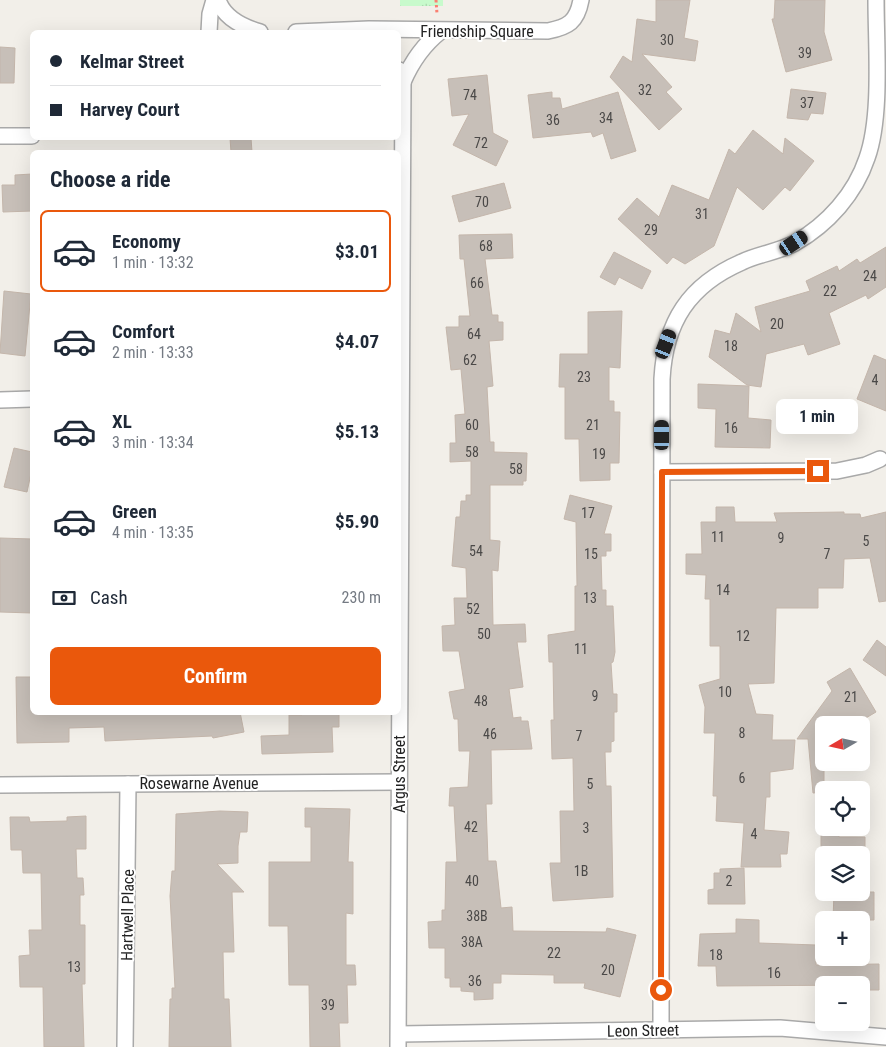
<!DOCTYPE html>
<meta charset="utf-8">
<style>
:root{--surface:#fff;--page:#f2f2f3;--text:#1f2937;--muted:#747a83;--line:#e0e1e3;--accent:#ea580c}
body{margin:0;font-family:"Roboto Condensed",sans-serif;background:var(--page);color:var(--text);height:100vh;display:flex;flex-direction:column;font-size:19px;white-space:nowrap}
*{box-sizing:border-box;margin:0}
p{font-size:16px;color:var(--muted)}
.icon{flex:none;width:28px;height:28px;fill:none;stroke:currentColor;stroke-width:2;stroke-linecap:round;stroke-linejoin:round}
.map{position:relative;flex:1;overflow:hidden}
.panel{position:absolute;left:30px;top:150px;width:371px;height:565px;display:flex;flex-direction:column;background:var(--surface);border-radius:8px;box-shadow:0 5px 20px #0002}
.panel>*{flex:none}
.guide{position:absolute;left:30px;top:30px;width:371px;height:110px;border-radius:8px;box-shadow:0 5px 20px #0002;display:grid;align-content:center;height:110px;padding:0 20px;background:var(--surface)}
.needle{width:32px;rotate:261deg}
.fabs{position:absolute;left:815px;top:716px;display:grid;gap:10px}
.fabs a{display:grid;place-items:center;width:55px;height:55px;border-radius:8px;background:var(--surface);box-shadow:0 5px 20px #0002;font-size:25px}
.end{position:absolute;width:22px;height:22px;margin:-11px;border:6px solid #ea580c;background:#fff;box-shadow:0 0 0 2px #fff}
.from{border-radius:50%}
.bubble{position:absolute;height:35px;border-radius:8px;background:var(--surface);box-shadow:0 5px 20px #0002;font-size:16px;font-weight:700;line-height:35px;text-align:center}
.car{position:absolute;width:15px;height:30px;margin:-15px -8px;border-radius:6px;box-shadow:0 0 4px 1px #0007;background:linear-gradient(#222 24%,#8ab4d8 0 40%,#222 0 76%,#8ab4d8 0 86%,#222 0)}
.guide b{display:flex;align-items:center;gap:18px;height:48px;font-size:19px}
.guide b+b{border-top:1px solid var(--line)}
.guide i{width:12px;height:12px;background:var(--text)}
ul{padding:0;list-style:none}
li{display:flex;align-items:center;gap:15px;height:82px;margin:0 10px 8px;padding:0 10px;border:2px solid transparent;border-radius:8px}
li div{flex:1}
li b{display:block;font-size:19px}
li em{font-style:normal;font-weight:700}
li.selected{border-color:var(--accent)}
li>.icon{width:45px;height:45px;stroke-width:1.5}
h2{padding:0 20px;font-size:22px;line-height:60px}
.pay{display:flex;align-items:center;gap:12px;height:55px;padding:0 20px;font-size:19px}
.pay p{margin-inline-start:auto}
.cta{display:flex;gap:10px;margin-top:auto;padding:10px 20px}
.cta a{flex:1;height:58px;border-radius:8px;background:var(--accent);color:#fff;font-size:20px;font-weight:700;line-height:58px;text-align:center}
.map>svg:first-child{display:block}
.park{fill:url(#park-tufts)}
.building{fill:#c7bfb8;stroke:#c4b6ab}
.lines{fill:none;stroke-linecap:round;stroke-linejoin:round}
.street-casing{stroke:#a9a9a9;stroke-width:18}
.path{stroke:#fa8072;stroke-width:3;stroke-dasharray:2.5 2.5;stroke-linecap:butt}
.street{stroke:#fff;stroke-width:15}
.route{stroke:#ea580c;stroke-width:6}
.labels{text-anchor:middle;stroke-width:4;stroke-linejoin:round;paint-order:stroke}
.number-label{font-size:14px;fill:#4b4948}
.street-label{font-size:16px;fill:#222;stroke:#fff}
</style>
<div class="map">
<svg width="886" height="1047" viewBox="0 0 886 1047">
<defs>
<pattern id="park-tufts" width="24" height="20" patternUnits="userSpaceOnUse" patternTransform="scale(1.25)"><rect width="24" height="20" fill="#c8facc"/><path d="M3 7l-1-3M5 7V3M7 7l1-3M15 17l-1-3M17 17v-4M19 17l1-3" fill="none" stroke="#acd6af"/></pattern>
</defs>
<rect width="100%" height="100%" fill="#f2efe9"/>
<rect class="park" x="400" y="0" width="43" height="6"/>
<g class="building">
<polygon points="656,0 690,0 684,38 698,41 695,61 642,54 672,87 666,92 682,109 659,130 610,77 623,56 632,62 637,19 656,22"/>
<polygon points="775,0 825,0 824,32 832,60 786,72 772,19 774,19"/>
<polygon points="0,47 15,48 14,83 0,83"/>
<polygon points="487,75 493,133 508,141 496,166 453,145 469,114 452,116 448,79"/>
<polygon points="791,89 826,93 823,114 811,113 808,120 787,118"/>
<polygon points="552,92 552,98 560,98 562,109 618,92 636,151 611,159 603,133 593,137 591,132 533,138 528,95"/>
<polygon points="753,130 783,154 785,138 814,161 790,191 785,187 763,210 737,187 714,246 685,264 673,257 667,264 618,219 637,198 659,217 672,185 709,200 729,149 735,154"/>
<polygon points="230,138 251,138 252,152 231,152"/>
<polygon points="32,174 32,211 3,212 2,185 15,185 15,175"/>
<polygon points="504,183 511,208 459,222 452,196"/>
<polygon points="512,234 513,258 485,259 492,315 498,315 498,322 503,322 503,340 489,341 493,386 487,387 490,442 494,442 494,452 527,453 526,481 523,481 523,485 490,485 490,540 500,541 498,571 492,570 493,625 525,624 526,642 517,642 523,687 509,689 513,718 521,717 521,721 528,721 532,749 491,750 492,804 486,804 488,861 496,861 501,908 512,907 513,931 606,932 607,928 636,935 620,997 584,988 585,983 554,983 554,975 501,974 501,983 493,983 493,999 474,1000 474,992 461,991 461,987 450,987 450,978 445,978 445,948 429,948 428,922 442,921 442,910 445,910 446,862 457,862 454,806 449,806 450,788 468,787 470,751 459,751 458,719 454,719 449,692 465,689 459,651 443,651 442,626 455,625 454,598 467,598 466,568 452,566 456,517 460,517 461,501 466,501 466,495 471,495 471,461 450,462 450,443 456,443 455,415 465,414 461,369 451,370 446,327 459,327 459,316 470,316 464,259 460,259 459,235"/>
<polygon points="886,247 886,287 868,299 866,295 829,313 840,344 808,355 804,344 766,354 761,387 747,385 709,357 715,330 730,334 736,313 761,332 755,307 810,291 806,281 837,266 839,271 857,259 860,263"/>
<polygon points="614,252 651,271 642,289 619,277 615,285 600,277"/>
<polygon points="4,291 31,294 25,356 0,353"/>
<polygon points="622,311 620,368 609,367 609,401 614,401 614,412 620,412 619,463 610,463 610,480 580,481 579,439 565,439 565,387 559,387 560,354 588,354 588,312"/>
<polygon points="874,355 886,360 886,411 857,399"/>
<polygon points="698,384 749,386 748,418 771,420 770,448 715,447 716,409 698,408"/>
<polygon points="832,402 833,428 783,429 782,403"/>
<polygon points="14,448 32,452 32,469 27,492 4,487"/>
<polygon points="570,495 612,506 604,534 611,534 611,551 606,551 606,556 601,556 602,590 606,590 606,606 613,606 615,652 613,662 611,663 613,694 617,694 617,712 614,712 614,741 611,742 611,752 605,752 606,786 611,786 613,897 553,901 550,863 561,863 560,811 574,811 573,758 552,759 551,720 554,720 553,662 549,662 548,635 575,631 575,586 577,586 576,522 564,519"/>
<polygon points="716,507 734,507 735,522 777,522 774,513 844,512 844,514 860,514 861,518 886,512 886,601 879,602 870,558 844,559 843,588 818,588 818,608 776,608 774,683 748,684 756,714 773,715 772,740 795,740 793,769 770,772 770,797 766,797 764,830 789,832 787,854 780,854 781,867 741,867 744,823 716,821 717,796 713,796 715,733 704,733 705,707 699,685 720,679 720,646 710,646 710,599 705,599 706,575 686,574 686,554 702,554 701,522 716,522"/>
<polygon points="0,538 32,539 32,613 0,612"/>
<polygon points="877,640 886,647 886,676 863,660"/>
<polygon points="850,668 876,712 854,725 824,725 824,792 813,793 808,739 797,739 832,691 827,682"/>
<polygon points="16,677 32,677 32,712 240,712 244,732 213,738 212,736 105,741 104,727 69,728 69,742 17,743"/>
<polygon points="304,712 339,712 339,727 332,727 333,752 262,754 261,736 289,735 289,715 302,715"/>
<polygon points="305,808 350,809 348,862 353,862 353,914 346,913 346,965 355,965 356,985 347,985 348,1023 339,1023 340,1047 310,1047 309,985 289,985 288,926 269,926 269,862 311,862 311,827 305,827"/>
<polygon points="220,811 248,812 247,832 240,832 238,846 238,863 217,864 244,892 232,892 234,952 223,952 224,999 229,999 231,1047 169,1047 170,999 172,999 172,988 175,988 170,896 172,871 175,871 176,814"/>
<polygon points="86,816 86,849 76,849 77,878 83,878 84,895 80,895 80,925 85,925 85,984 82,984 84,1047 44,1047 43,987 20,987 19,956 30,955 29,930 42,930 41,873 23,873 22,850 11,850 10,817 29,817 30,822 67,821 67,817"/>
<polygon points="821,828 837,828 839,837 865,837 865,855 821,855"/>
<polygon points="744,868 745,904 708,904 708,890 714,889 714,873 720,873 720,869"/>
<polygon points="834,892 874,892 874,920 833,920"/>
<polygon points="736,919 759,920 759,943 816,945 816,965 879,964 879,990 861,990 861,985 717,986 716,966 698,966 700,934 736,933"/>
</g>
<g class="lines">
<g class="street-casing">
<g id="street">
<path d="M218 0C224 18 243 27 260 32"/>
<polyline points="209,32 210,14 214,0"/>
<path d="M296 32 369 29 548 31C568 27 577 22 581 0"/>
<path d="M403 82C412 61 423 45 441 31"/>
<polyline points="0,136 32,136"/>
<polyline points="0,400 32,399"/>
<polyline points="662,472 837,471 866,465 880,459"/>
<polyline points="0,785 399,782"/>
<path d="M661 1030 662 379C665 322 689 285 742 262 759 254 778 252 795 243 828 224 855 194 867 158 882 116 876 46 876 0"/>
<polyline points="399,1034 780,1028 886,1037"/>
<polyline points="125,1047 128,784"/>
<polyline points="398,1047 403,82 399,70"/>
</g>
</g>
<polyline class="path" points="436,0 437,14"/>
<use href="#street" class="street"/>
</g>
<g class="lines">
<polyline class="route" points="661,990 662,472 818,471"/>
</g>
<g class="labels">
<g class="number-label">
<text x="667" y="45">30</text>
<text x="805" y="58">39</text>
<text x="645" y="95">32</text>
<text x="470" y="100">74</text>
<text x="807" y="108">37</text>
<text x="606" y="123">34</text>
<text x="553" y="125">36</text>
<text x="481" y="148">72</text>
<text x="482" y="207">70</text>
<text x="702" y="219">31</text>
<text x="651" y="235">29</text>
<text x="486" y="251">68</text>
<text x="870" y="281">24</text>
<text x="477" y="288">66</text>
<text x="830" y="296">22</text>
<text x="777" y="329">20</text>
<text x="474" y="339">64</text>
<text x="731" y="351">18</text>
<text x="470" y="365">62</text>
<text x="584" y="382">23</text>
<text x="875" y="385">4</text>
<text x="472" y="430">60</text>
<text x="593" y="430">21</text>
<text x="731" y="433">16</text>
<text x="472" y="457">58</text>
<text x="599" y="459">19</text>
<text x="516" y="474">58</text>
<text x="588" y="518">17</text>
<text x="718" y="542">11</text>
<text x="781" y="543">9</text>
<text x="866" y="546">5</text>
<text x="476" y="556">54</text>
<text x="591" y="559">15</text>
<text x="827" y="559">7</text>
<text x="723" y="595">14</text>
<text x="590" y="603">13</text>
<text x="473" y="614">52</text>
<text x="484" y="639">50</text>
<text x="743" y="641">12</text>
<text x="581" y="654">11</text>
<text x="725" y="697">10</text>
<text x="595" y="701">9</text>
<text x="851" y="702">21</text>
<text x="481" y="706">48</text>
<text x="742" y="738">8</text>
<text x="490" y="739">46</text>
<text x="579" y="741">7</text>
<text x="742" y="783">6</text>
<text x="590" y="789">5</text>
<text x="471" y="832">42</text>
<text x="586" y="833">3</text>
<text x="754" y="839">4</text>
<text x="581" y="876">1B</text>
<text x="472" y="886">40</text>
<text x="729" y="886">2</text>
<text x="477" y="921">38B</text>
<text x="472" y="947">38A</text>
<text x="554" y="958">22</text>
<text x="716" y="960">18</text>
<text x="74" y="972">13</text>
<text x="608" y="975">20</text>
<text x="774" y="978">16</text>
<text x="475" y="986">36</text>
<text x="328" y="1010">39</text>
</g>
<g class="street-label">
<text x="477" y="37">Friendship Square</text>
<text transform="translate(399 774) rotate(-90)" y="6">Argus Street</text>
<text x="199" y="789">Rosewarne Avenue</text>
<text transform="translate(127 915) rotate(-89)" y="6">Hartwell Place</text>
<text transform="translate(643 1030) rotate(-1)" y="6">Leon Street</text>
</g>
</g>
</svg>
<div class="fabs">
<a><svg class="needle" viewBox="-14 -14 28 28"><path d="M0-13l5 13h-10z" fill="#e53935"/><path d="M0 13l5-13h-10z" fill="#747a83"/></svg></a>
<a><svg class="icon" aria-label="locate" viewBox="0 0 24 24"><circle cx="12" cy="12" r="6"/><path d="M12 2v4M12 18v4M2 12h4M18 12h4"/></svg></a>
<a><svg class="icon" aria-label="layers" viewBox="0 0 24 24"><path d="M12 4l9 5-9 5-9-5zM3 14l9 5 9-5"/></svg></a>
<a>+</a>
<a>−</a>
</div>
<i class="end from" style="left:661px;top:990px"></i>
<i class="end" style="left:818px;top:471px"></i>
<div class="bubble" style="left:776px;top:399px;width:82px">1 min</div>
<i class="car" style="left:794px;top:243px;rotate:56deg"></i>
<i class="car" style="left:666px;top:344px;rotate:21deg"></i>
<i class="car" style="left:662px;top:435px;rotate:0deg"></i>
<div class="guide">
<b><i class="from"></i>Kelmar Street</b>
<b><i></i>Harvey Court</b>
</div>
<section class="panel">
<h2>Choose a ride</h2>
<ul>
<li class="selected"><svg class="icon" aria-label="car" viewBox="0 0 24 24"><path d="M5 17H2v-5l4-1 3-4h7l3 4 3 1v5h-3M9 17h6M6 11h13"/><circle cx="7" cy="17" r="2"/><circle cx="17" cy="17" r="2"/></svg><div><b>Economy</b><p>1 min · 13:32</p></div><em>$3.01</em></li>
<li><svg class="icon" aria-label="car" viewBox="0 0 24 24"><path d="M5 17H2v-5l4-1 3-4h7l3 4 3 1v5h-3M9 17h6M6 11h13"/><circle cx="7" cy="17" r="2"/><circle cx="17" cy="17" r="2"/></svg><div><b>Comfort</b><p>2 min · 13:33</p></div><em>$4.07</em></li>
<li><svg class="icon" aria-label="car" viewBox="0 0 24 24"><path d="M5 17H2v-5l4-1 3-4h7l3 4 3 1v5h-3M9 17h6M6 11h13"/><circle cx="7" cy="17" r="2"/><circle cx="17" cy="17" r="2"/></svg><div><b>XL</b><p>3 min · 13:34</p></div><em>$5.13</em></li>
<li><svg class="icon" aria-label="car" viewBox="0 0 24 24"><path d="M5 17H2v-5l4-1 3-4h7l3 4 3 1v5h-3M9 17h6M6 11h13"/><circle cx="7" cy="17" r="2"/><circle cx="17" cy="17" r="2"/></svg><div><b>Green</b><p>4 min · 13:35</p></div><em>$5.90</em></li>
</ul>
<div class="pay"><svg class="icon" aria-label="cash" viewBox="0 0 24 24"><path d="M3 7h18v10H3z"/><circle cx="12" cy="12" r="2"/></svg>Cash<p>230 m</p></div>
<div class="cta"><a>Confirm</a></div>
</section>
</div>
